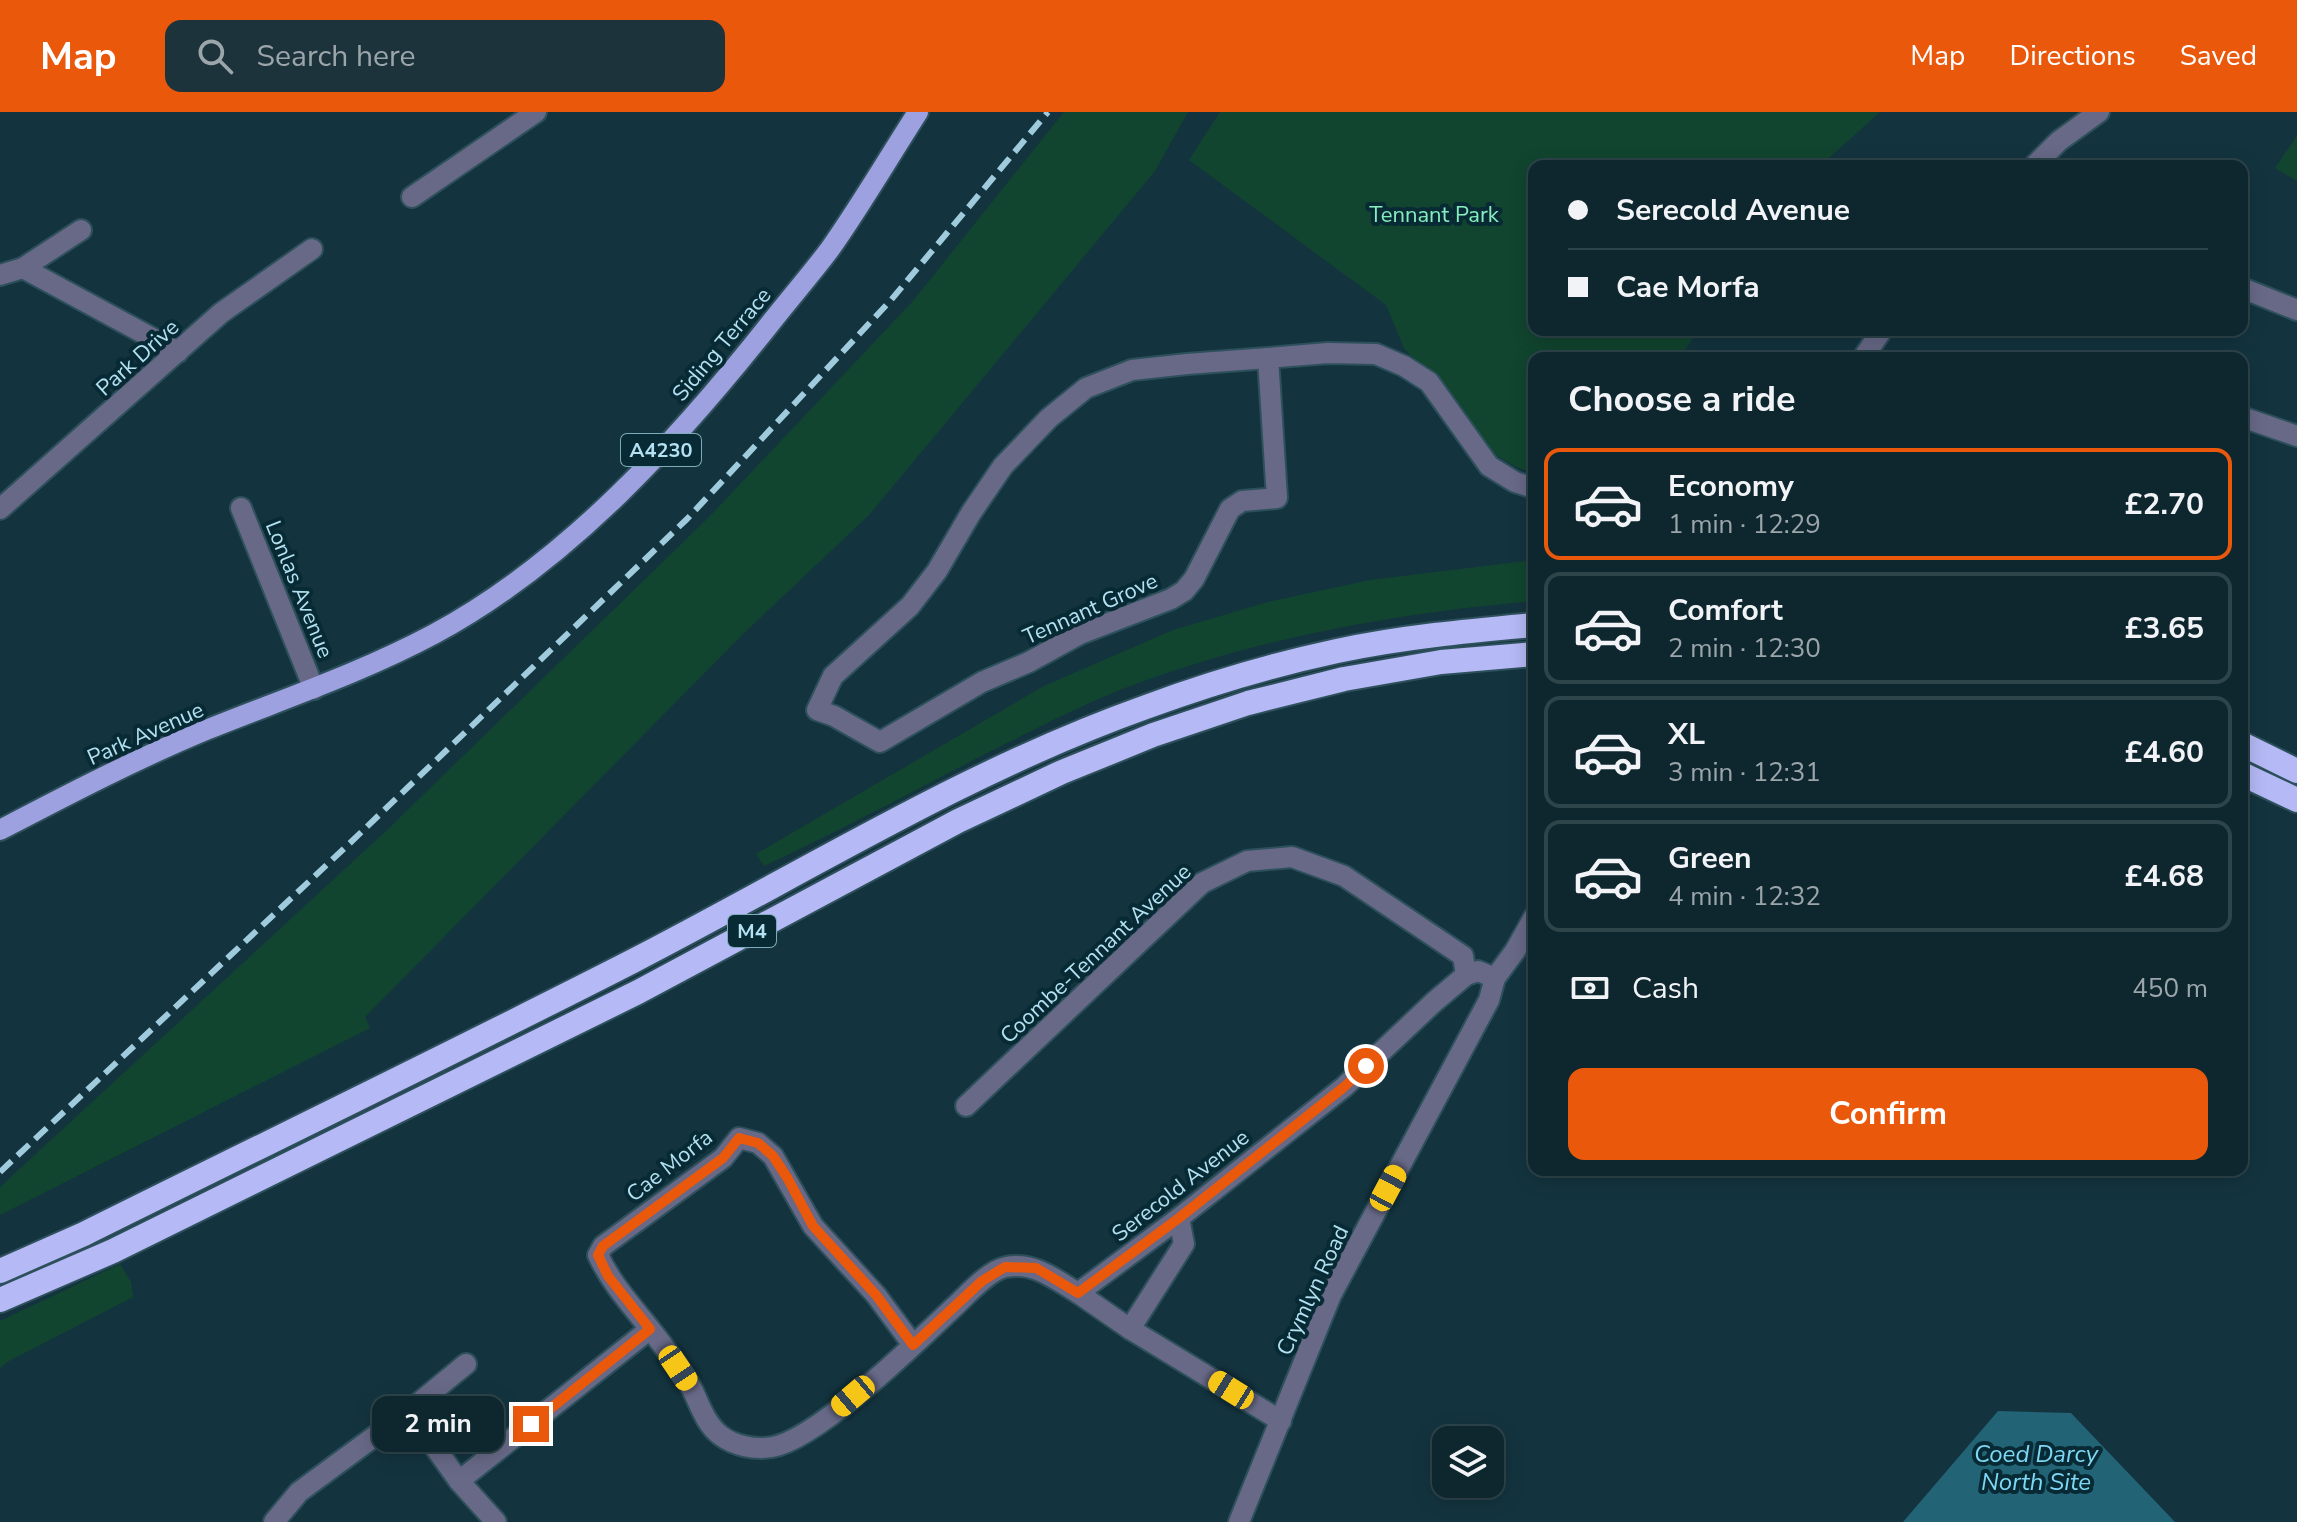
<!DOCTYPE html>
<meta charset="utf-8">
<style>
:root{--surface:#0e272f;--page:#1c333b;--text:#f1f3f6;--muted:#9ba5aa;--line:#2e444b;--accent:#ea580c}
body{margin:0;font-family:"Nunito Sans",sans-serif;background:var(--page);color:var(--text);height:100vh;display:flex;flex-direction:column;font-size:30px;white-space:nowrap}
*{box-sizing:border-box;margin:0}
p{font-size:26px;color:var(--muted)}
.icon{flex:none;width:44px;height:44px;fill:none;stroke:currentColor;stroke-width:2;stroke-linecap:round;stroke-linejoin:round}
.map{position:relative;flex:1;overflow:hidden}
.panel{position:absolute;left:1528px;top:240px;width:720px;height:824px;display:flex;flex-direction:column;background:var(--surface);border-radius:16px;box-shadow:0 4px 20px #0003,0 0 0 2px var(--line)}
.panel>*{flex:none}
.top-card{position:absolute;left:1528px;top:48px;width:720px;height:176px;border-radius:16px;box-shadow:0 4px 20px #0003,0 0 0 2px var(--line);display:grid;align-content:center;height:176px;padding:0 40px;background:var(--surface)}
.tools{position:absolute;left:1432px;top:1314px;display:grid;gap:16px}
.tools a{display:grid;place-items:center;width:72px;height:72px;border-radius:16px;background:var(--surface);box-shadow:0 4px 20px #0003,0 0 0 2px var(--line);font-size:40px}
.end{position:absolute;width:36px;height:36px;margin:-18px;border:10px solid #ea580c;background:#fff;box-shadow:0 0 0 4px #fff}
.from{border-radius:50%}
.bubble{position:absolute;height:56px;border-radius:16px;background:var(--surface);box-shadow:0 4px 20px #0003,0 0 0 2px var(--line);font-size:26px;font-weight:700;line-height:56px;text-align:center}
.car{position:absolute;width:24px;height:48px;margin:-24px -12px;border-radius:10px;box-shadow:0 0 6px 2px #0007;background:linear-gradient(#f5c518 24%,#345 0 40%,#f5c518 0 76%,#345 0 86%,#f5c518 0)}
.top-card b{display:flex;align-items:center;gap:28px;height:76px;font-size:30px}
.top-card b+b{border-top:2px solid var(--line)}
.top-card i{width:20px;height:20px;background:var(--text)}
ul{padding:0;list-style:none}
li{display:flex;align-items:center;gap:24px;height:112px;margin:0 16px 12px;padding:0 24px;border:4px solid var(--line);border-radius:16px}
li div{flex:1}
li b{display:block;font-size:30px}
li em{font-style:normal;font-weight:700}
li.selected{border-color:var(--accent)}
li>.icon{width:72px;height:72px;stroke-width:1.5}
h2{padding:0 40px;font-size:36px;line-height:96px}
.pay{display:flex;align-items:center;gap:20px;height:88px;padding:0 40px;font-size:30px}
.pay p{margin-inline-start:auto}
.action{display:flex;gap:16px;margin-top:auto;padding:16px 40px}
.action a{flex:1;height:92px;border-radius:16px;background:var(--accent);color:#fff;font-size:32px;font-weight:700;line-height:92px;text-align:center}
header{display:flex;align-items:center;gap:48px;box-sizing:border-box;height:112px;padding:0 40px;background:var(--accent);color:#fff}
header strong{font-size:38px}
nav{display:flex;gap:44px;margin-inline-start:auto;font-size:28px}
.search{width:560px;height:72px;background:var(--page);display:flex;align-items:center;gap:20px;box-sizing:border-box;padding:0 28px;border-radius:16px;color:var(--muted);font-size:30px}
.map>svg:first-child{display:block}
.green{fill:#11452f}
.water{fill:#236376}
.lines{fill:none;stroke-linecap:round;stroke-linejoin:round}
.minor-casing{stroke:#2d505c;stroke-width:24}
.major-casing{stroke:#2d505c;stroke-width:24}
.highway-casing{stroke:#2d505c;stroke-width:28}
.minor{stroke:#676987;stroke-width:20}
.major{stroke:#9ea1df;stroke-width:20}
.highway{stroke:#b5b9f5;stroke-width:24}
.rail{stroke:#9fcbdc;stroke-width:6;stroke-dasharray:16 8;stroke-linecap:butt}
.route{stroke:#ea580c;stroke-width:10}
.labels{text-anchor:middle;stroke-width:8;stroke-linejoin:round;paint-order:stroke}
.shield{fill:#072a34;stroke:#7faab9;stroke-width:2}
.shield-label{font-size:20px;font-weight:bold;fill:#b3e1f2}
.park-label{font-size:22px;fill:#87edbd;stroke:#072a34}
.street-label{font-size:22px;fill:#b3e1f2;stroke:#072a34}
.water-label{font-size:24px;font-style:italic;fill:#7ed7f4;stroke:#072a34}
</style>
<header>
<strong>Map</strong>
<div class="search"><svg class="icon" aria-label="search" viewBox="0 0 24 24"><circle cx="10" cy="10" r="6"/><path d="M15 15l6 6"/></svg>Search here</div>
<nav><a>Map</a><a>Directions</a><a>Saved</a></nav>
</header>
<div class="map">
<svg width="2297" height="1410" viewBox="0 0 2297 1410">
<rect width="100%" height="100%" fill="#13343f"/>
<g class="green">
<polygon points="1064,0 1188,0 1155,59 869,403 743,522 365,905 370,916 0,1103 0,1075 386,719 710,404 913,189"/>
<polygon points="1220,0 1880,0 1820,54 1534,54 1534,218 1698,218 1680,246 1534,246 1534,362 1514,354 1494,342 1441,269 1415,249 1404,236 1386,193 1189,48"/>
<polygon points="2297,24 2297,69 2275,56"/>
<path d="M1534 448V489C1398 501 1261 525 1133 573 1082 592 1034 618 985 642 912 680 839 719 764 754L756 742 1044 574 1173 518 1268 490 1370 468Z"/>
<polygon points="120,1152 131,1170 133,1185 7,1250 0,1256 0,1209"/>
</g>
<polygon class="water" points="1998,1299 2071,1301 2175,1410 1903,1410"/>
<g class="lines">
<g class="minor-casing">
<g id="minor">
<polyline points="2034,54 2059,29 2099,0"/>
<polyline points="412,85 536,0"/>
<polyline points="23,156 178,240"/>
<polyline points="0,163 23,156 81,118"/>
<polyline points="2242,176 2297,198"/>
<polygon points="1268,246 1277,386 1242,389 1230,397 1194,467 1184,479 1171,487 1080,522 1029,550 982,570 880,630 834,604 817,598 833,564 910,494 937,459 971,401 1003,354 1049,306 1086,276 1132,258 1187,252"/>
<polyline points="1268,246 1328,241 1376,242 1404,254 1429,270 1489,354 1515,370 1534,376"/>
<polyline points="1863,246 1882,218"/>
<polyline points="2242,305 2297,324"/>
<polyline points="241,396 314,577"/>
<polyline points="0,397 221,201 312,137"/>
<polyline points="966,994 1202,771 1247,749 1292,745 1344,764 1463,844 1466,863"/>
<polyline points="1130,1217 1184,1132 1179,1106"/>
<path d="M913 1233 876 1183 813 1114 773 1044 758 1031 739 1026 723 1046 603 1134 598 1143C615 1180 646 1208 669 1242 677 1253 686 1265 692 1277 700 1293 705 1311 720 1323 734 1334 755 1338 772 1335 817 1328 918 1229 954 1195 967 1183 989 1158 1006 1155 1034 1149 1056 1168 1078 1181"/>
<polyline points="409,1299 459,1369 496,1410"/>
<polyline points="1281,1309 1130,1217 1078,1181 1179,1106 1344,975 1434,890 1466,863 1478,859 1495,866"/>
<polyline points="459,1369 650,1217"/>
<polyline points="274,1410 299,1380 409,1299 466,1252"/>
<polyline points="1239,1410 1331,1183 1489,888 1495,866 1515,839 1534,805"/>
</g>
</g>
<g class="major-casing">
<path id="major" d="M0 718C67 683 136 647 206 618 283 587 361 561 434 522 568 450 680 326 773 208 792 184 812 161 830 137 861 93 889 45 918 0"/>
</g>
<g class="highway-casing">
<g id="highway">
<polyline points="2242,632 2297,659"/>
<polyline points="2242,662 2297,688"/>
<path d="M0 1159 84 1122C267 1031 451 942 633 849 802 762 966 659 1146 595 1208 572 1272 553 1337 539 1402 525 1468 519 1534 513"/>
<polyline points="0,1188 113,1139 638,880 958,709 1062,660 1153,623 1248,591 1344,567 1441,550 1534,542"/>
</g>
</g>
<use href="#minor" class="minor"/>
<use href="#major" class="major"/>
<use href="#highway" class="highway"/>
<polyline class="rail" points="0,1060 351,730 687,407 891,188 1048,0"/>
</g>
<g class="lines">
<polyline class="route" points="531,1312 650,1217 608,1164 598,1143 603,1134 723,1046 739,1026 758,1031 773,1044 788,1067 813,1114 876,1183 913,1233 982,1169 1005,1155 1036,1156 1078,1181 1179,1106 1344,975 1366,954"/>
</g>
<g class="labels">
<g class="shield">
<rect x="621" y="322" width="80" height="32" rx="6"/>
<rect x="728" y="803" width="48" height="32" rx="6"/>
</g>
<g class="shield-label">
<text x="661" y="345">A4230</text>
<text x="752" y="826">M4</text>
</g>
<g class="park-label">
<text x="1434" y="110">Tennant Park</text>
</g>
<g class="street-label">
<text transform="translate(721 232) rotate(-50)" y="8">Siding Terrace</text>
<text transform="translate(137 245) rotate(-42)" y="8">Park Drive</text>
<text transform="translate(300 477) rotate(68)" y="8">Lonlas Avenue</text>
<text transform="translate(1090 496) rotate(-24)" y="8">Tennant Grove</text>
<text transform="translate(145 621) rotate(-24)" y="8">Park Avenue</text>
<text transform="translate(1095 841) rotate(-43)" y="8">Coombe-Tennant Avenue</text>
<text transform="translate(669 1053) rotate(-38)" y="8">Cae Morfa</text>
<text transform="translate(1180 1073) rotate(-38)" y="8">Serecold Avenue</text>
<text transform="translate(1312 1178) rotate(-65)" y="8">Crymlyn Road</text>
</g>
<g class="water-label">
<text x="2036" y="1350">Coed Darcy<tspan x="2036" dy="28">North Site</tspan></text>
</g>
</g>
</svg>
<div class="tools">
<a><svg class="icon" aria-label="layers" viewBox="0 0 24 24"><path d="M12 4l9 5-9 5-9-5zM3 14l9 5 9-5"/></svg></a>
</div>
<i class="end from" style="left:1366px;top:954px"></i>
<i class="end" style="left:531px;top:1312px"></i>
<div class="bubble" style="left:372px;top:1284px;width:132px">2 min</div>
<i class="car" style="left:1388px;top:1076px;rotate:28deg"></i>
<i class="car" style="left:678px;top:1256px;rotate:146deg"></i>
<i class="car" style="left:1231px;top:1278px;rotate:302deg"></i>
<i class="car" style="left:853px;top:1284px;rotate:230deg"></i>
<div class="top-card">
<b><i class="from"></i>Serecold Avenue</b>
<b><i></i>Cae Morfa</b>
</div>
<section class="panel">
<h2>Choose a ride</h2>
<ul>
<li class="selected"><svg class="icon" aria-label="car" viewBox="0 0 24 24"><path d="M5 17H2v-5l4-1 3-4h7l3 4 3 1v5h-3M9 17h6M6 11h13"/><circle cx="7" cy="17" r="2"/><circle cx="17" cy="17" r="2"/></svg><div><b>Economy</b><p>1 min · 12:29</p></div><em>£2.70</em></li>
<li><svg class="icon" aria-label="car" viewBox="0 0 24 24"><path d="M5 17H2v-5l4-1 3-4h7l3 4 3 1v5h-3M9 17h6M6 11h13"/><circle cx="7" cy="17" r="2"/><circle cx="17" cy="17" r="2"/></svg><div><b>Comfort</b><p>2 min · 12:30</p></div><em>£3.65</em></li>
<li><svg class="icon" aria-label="car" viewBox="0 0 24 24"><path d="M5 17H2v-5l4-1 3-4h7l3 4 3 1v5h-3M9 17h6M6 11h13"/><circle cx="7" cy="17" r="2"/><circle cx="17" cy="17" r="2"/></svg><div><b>XL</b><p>3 min · 12:31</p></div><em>£4.60</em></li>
<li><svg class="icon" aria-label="car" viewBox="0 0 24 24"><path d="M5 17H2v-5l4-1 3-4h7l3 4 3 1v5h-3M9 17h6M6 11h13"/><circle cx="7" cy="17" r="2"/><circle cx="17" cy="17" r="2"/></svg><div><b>Green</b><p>4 min · 12:32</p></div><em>£4.68</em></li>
</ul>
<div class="pay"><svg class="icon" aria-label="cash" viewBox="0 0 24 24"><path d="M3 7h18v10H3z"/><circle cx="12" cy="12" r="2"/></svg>Cash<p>450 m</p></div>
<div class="action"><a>Confirm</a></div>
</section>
</div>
